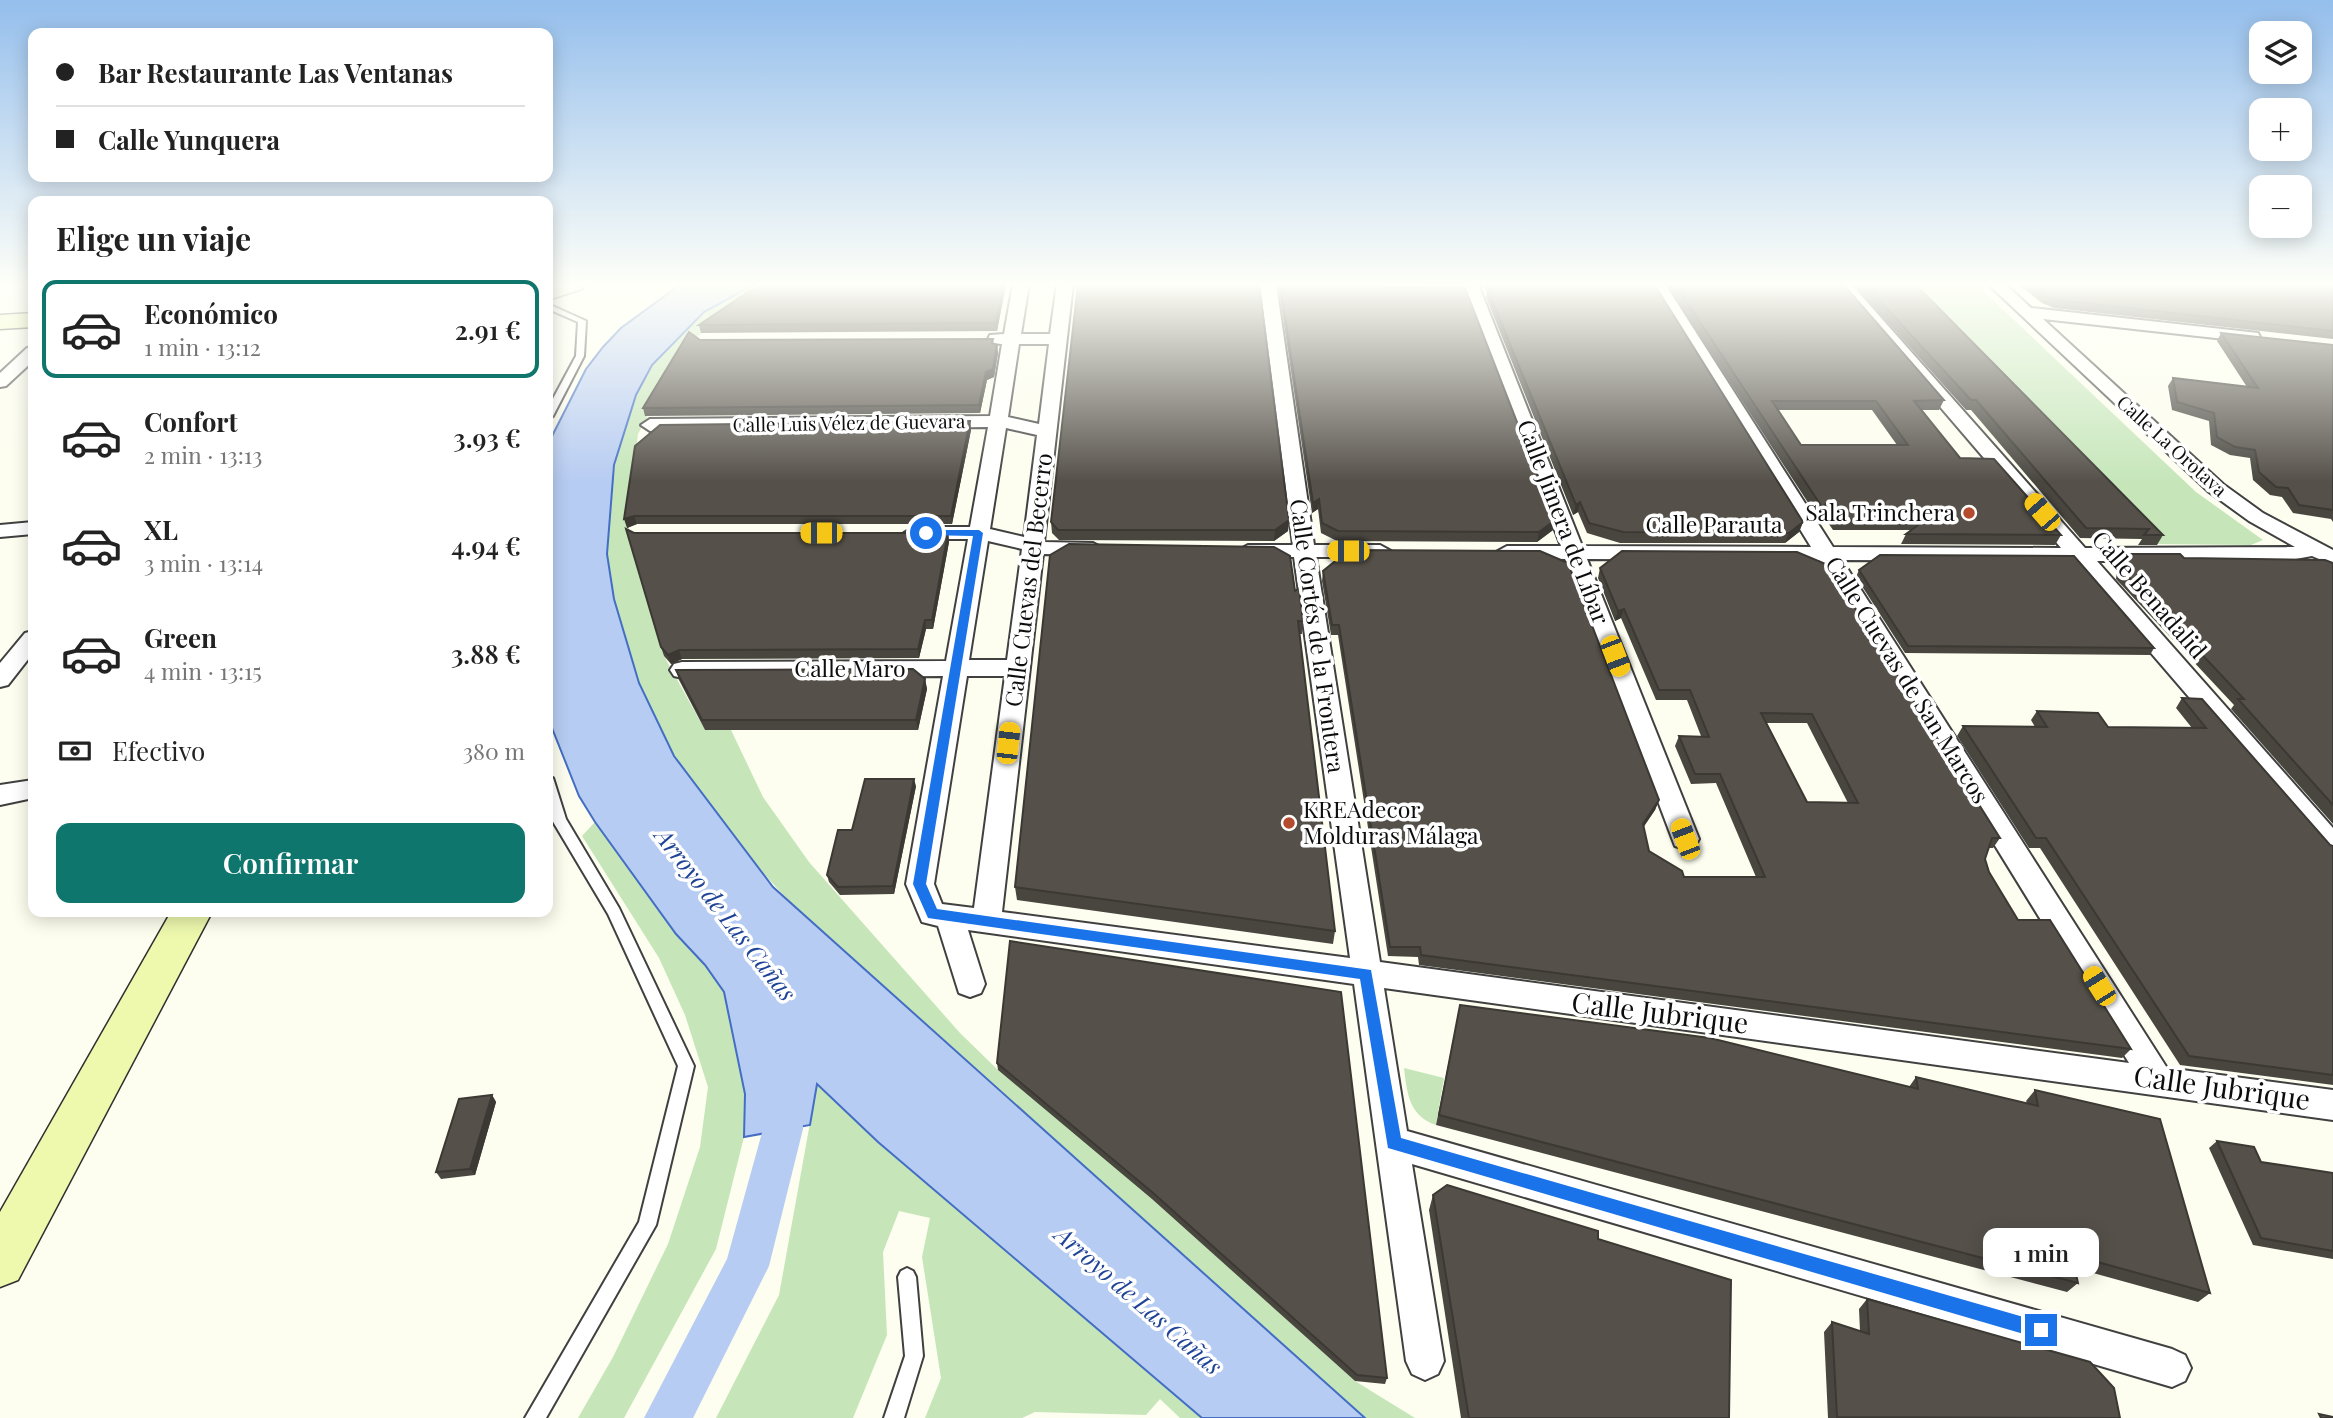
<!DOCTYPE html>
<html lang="es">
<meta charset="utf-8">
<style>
:root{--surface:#fff;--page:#f2f2f2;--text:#222;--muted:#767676;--line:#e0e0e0;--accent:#0f766e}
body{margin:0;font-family:"Playfair Display",serif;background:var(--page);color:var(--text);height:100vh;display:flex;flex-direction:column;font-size:26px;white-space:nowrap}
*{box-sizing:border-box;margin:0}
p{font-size:23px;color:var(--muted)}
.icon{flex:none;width:38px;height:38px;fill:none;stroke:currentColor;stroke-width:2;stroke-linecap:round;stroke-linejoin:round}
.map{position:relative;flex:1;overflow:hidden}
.sheet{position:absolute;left:28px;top:196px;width:525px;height:721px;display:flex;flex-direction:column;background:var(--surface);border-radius:14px;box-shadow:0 4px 18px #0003}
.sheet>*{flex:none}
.top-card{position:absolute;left:28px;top:28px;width:525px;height:154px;border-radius:14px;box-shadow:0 4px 18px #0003;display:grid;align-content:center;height:154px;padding:0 28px;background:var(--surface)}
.controls{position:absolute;left:2249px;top:21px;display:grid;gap:14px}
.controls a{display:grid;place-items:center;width:63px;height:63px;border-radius:14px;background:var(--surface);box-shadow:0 4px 18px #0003;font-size:35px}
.end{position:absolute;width:32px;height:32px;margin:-16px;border:9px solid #1a73e8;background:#fff;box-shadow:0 0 0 4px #fff}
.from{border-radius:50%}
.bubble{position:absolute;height:49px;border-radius:14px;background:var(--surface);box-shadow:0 4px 18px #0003;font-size:23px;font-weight:600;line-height:49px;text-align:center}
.car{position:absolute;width:21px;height:42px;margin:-21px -10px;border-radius:9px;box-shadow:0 0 5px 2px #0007;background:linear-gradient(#f5c518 24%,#345 0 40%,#f5c518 0 76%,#345 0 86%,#f5c518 0)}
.top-card b{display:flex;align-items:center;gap:24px;height:66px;font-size:26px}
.top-card b+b{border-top:2px solid var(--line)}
.top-card i{width:18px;height:18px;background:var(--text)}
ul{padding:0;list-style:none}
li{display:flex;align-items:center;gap:21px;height:98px;margin:0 14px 10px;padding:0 14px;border:4px solid transparent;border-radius:14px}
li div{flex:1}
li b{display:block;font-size:26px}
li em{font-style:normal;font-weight:600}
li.on{border-color:var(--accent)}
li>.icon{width:63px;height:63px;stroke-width:1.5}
h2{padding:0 28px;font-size:32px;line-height:84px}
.pay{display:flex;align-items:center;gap:18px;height:77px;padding:0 28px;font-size:26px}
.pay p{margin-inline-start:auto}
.action{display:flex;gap:14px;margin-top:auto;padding:14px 28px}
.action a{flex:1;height:80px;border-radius:14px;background:var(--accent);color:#fff;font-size:28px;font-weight:600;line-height:80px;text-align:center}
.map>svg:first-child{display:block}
.green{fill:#c6e6ba}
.water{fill:#b7ccf2;stroke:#436ec4;stroke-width:2}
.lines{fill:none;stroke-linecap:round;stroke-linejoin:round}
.canal{fill:#b7ccf2;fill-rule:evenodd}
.lane-casing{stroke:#404040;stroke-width:4}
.street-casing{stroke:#404040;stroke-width:4}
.secondary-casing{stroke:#2f2f2f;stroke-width:3}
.lane{fill:#fff;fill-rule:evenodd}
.street{fill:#fff;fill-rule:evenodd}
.secondary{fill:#eef9ae;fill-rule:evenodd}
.wall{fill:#494640;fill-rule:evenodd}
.shaded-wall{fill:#3c3934}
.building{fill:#55514a;stroke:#3c3934;stroke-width:2;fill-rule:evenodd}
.route{fill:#1a73e8}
.poi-dot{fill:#b44b2f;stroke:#fff;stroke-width:2.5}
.labels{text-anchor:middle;stroke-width:7;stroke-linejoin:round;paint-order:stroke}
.far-street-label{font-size:19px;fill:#0d0d0d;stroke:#fff}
.poi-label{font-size:23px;fill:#0d0d0d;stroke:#fff;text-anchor:end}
.street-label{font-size:23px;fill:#0d0d0d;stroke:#fff}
.water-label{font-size:24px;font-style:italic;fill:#1f4396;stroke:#fff}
.near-street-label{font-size:28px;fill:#0d0d0d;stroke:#fff}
</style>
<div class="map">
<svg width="2333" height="1418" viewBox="0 0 2333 1418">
<rect width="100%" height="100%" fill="#fdfeef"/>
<g class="green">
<path d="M755 284H784L715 322 684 348 638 434 628 522 632 546 664 656 705 730H731L763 797 809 862 960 1033 998 1070 1125 1174 1355 1381 1415 1418H1365L823 935C768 882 716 822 675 757 645 711 607 608 607 552 607 506 613 461 628 417 635 399 641 380 652 364 679 327 715 304 755 284Z"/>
<polygon points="1904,284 1976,284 2196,492 2263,540 2251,545 2156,544"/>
<polygon points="595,822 676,934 705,965 724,992 745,1094 744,1137 716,1249 624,1418 578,1418 613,1357 668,1244 700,1147 708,1087 685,1015 659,958 582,836"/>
<path d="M1404 1068 1444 1078 1436 1125C1409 1116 1407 1093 1404 1068Z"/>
<polygon points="817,1084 878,1142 1202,1418 1180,1418 1160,1399 1146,1415 1035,1412 1022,1418 925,1418 941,1378 922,1257 930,1218 899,1211 883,1252 887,1335 853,1418 716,1418 779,1295"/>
</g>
<polygon class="water" points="681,284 755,284 704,312 652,365 636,395 614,465 607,554 614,599 639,683 674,756 773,887 1365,1418 1202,1418 878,1142 817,1084 810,1125 744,1137 745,1094 724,992 705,965 676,934 595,822 579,796 548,718 548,444 586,369 603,347 621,328"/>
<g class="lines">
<polygon class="canal" points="782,1070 796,1076 802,1088 803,1129 769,1266 693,1418 644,1418 727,1259 763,1129 762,1088 768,1076"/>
<g class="lane-casing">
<g id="lane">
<polygon points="548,304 586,321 584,356 553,416 548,419 548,408 576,356 578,322 548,309"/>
<polygon points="548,776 553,778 554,781 566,819 619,908 694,1066 656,1225 546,1418 525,1418 639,1222 678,1066 608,914 552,820 548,804"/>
<polygon points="907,1268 913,1271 916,1277 923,1356 904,1418 884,1418 905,1356 898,1277 901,1271"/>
</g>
</g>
<g class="street-casing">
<g id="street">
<path d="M1013 284H1029L1021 334H1050L1057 284H1073L1044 542 1093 543 1104 549 1093 555 1043 554 1002 912 1350 958 1294 557H1248L1237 551 1248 545H1293L1260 284H1276L1314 545H1380L1391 551 1380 557H1316L1380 962 2129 1063 1819 560 1587 559 1699 839 1695 846 1685 849 1675 846 1566 559 1507 558 1496 552 1507 546H1561L1462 284H1478L1582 546 1811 547 1649 284H1665L1833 547 2061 548 1835 284H1851L2085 548 2295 547 2249 521 2209 492 1988 284H2005L2031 308 2258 333 2260 337 2258 341 2252 342 2043 319 2223 484 2263 513 2333 550V565L2312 556 2285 561H2097L2333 828V856L2323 853 2072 561 1842 560 2167 1068 2333 1090V1120L1384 988 1407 1131 2172 1349 2185 1355 2191 1368 2185 1381 2172 1387 1412 1164 1444 1361 1438 1374 1425 1380 1412 1374 1406 1361 1354 984 968 930 985 984 981 993 970 997 959 993 938 926 922 922 906 884 943 676 682 678 674 676 670 670 674 664 682 662 946 661 968 539H914L904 533 914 527H970L988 427 650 431 641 425 650 419 990 416 1002 344 990 343 988 339 990 335 1004 334ZM1019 344H1049L1039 424 1008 417ZM1006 428 1037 435 1024 537 990 529ZM988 541 1022 549 1007 660H969ZM967 676H1005L974 908 942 904 934 884Z"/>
<polygon points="33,347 33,361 6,386 0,387 0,373 27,348"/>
<polygon points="33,522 33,534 0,537 0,525"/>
<polygon points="33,631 33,653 8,685 0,687 0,663 25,633"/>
<polygon points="33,780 33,798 0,805 0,785"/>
</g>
</g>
<g class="secondary-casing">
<g id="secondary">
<polygon points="553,284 585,284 582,289 548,300 548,285"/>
<polygon points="33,313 33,327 0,329 0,315"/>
<polygon points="171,912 212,912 18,1280 0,1287 0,1212"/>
</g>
</g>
<use href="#lane" class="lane"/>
<use href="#street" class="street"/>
<use href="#secondary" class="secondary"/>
</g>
<g class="wall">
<polygon points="767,284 1006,284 997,331 701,333 699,325"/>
<polygon points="1278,284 1371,284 1555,520 1553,530 1537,542 1337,541 1321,533 1318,509 1312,513"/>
<polygon points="1483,284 1654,284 1803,522 1799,532 1785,543 1620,543 1587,533 1578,512 1573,515 1486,297 1487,292"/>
<path d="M1666 284H1843L1944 400 1939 410H1922L1960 458 2061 535 2055 545 1901 544 1906 534 1911 530H1833L1822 514 1818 518ZM1778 410H1872L1897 445H1801Z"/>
<polygon points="1853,284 1915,284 2163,535 2157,545 2138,545 2142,539 2080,538 1983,424 1971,410 1966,410"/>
<polygon points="2018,284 2333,284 2333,339 2054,308 2042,303"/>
<polygon points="2221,333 2333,345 2333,522 2331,519 2293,513 2282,497 2270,495 2253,480 2250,458 2230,455 2211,445 2209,421 2172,410 2168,386 2173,378 2247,387 2217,341"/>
<polygon points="700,340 994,344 997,345 998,353 994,377 987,380 980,413 645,416 643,408"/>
<polygon points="970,421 971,430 952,524 637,524 627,528 635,446"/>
<polygon points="1289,520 1288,531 1274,541 1059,540 1052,533 1051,522"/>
<polygon points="634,533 948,533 949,542 933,629 926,629 919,658 682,659 671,664 664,656 661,647"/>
<polygon points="2184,558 2333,563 2333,824 2231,709 2234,705 2116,579 2117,570 2123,561"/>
<path d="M1600 568 2000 838 1993 848H1989L1985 859 1989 872 2018 920 2131 1049 2122 1058 1419 965 1418 957 1388 956 1338 635H1331L1322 581 1323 571 1659 800 1655 810 1643 827 1649 851 1684 877H1756L1716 783 1691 784 1675 746 1679 736H1701L1687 700H1656L1621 618 1615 621 1598 578ZM1766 723H1807L1848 803 1807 802Z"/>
<polygon points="1859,570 2154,648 2150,655 1905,653 1856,577"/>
<polygon points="1295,591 1303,621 1302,634 1299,634 1335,931 1333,944 1017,900 1015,887"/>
<polygon points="676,670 925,679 927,689 918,730 705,730 679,680"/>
<polygon points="2182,698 2330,845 2333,846 2333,1085 2180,1065 2040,848 2029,848 1957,736 1963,726 2035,727 2031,720 2037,711 2108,727 2192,728 2176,708"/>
<polygon points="916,786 894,894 840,895 829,882 827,875 852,830"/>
<polygon points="1460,1005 1909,1087 1916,1077 2027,1103 2026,1101 2035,1090 2210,1293 2198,1302 2075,1268 2078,1283 2067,1292 1436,1125"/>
<polygon points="997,1063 1387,1378 1385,1384 1355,1381 1152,1199 998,1070"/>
<polygon points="492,1095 496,1102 475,1175 441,1179 436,1172"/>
<polygon points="2217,1141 2261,1162 2333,1173 2333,1259 2253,1245 2209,1148"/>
<polygon points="1433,1195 1598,1239 1729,1418 1461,1418 1429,1210"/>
<polygon points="1867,1299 2120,1418 1828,1418 1824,1332 1832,1322 1860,1331 1859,1309"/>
</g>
<g class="shaded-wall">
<polygon points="1004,284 1006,284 997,331 996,323"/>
<polygon points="997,345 998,353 994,377 987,380 980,413 979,405 986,372"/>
<polygon points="970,421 971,430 952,524 951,516"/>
<polygon points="1319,499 1318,509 1312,513 1313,503"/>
<polygon points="1580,502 1578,512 1573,515 1576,505"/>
<polygon points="1826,504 1822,514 1818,518 1822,507"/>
<polygon points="634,516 637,524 627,528 624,519"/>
<polygon points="1289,520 1288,531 1274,541 1275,530"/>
<polygon points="1555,520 1553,530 1537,542 1539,532"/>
<polygon points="1803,522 1799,532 1785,543 1789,533"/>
<polygon points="948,533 949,542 933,629 932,620"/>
<polygon points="1624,609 1621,618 1615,621 1618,611"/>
<polygon points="925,620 926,629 919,658 918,649"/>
<polygon points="679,650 682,659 671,664 668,655"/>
<polygon points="925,679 927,689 918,730 916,720"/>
<polygon points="914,779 916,786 894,894 893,886"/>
<polygon points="1659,800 1655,810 1639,834 1643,824"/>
<polygon points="492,1095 496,1102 475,1175 470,1169"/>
</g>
<g class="building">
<polygon points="767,284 1004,284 996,323 699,325 748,292"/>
<polygon points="1078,284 1259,284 1289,520 1275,530 1058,530 1051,522"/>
<polygon points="1280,284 1371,284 1386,287 1465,288 1555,520 1539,532 1338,531 1322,523 1319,499 1313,503"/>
<polygon points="1488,284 1654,284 1803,522 1789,533 1623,532 1589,523 1580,502 1576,505 1487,288 1490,288"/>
<path d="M1675 284H1843L1944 400 1914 401 1960 458 1994 459 2061 535 1906 534 1925 520H1837L1826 504 1822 507ZM1772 401H1876L1908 445H1801Z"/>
<polygon points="1864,284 1915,284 2163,535 2144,535 2149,529 2086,528 1988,414 1976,400 1971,400"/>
<polygon points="2030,284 2333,284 2333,331 2058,300 2045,296"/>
<polygon points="689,332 700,340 993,339 992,343 997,345 993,369 986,372 979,405 643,408"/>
<polygon points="2221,333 2333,345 2333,510 2299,505 2288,488 2276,487 2259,472 2255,450 2235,447 2217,437 2214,413 2177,402 2173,378 2258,388"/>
<polygon points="970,421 951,516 634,516 624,519 635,446 660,425"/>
<polygon points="626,529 634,533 948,533 932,620 925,620 918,649 679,650 668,655 661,647"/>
<polygon points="1069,544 1274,547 1290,556 1295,591 1299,588 1303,621 1298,621 1335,931 1015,887 1050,555"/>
<path d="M1349 550 1540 551 1568 563 1659 800 1643 824 1649 851 1682 871 1684 877H1765L1720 774H1695L1679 736 1709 737 1690 690H1659L1624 609 1618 611 1600 568 1622 551 1797 552 1828 565 2000 838H1992L1985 859 1989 872 2018 920H2050L2131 1049 1421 955 1420 947H1390L1339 625H1332L1323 571ZM1761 713 1812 714 1858 803 1807 802Z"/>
<polygon points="2129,554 2180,554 2184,558 2325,560 2333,563 2333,805 2238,699 2244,699 2122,570 2123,561"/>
<polygon points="1880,555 2074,556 2154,648 1908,646 1859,570"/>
<polygon points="913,669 925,679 916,720 702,720 676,670"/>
<polygon points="2182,698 2202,699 2330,845 2333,846 2333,1075 2189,1056 2046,838 2036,838 1963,726 2047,727 2037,711 2098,713 2108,727 2206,728"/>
<polygon points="865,779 914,779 893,886 838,887 827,875 838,830 852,830"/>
<polygon points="1010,941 1341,992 1387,1378 1357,1375 1152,1192 997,1063"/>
<polygon points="1460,1005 1710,1038 1918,1089 1916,1077 2038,1106 2035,1090 2160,1119 2210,1293 2072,1255 2078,1283 1439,1115"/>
<polygon points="492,1095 470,1169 436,1172 459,1099"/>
<polygon points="2217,1141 2254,1147 2261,1162 2333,1173 2333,1251 2261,1238"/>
<polygon points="1447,1185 1598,1231 1598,1239 1731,1280 1729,1418 1469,1418 1433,1195"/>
<polygon points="1867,1299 2090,1362 2114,1388 2120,1418 1837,1417 1832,1322 1869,1334"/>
<polygon points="2319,1414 2333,1417 2333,1418 2321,1418"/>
</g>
<linearGradient id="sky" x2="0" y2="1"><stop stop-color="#94beec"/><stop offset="0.59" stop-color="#fefff8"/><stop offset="1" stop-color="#fefff8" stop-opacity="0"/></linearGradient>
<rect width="2333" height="482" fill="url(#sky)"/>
<polygon class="route" points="926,530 979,530 983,533 926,884 937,909 1371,970 1401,1138 2041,1322 2047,1324 2049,1330 2047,1336 2041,1339 1388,1148 1360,979 928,918 913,884 973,536 923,535"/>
<g class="poi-dot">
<circle cx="1969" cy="513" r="7"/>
<circle cx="1289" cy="823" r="7"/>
</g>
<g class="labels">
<g class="far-street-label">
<text transform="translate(849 423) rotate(-1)" y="7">Calle Luis Vélez de Guevara</text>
<text transform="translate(2172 446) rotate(42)" y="7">Calle La Orotava</text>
</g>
<g class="poi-label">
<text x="1955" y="521">Sala Trinchera</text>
<text x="1303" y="818" text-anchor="start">KREAdecor<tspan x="1303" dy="26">Molduras Málaga</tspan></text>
</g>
<g class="street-label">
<text transform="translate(1563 522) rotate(69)" y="8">Calle Jimera de Líbar</text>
<text x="1714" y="533">Calle Parauta</text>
<text transform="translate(1029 580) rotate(-83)" y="8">Calle Cuevas del Becerro</text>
<text transform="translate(2149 595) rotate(49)" y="8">Calle Benadalid</text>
<text transform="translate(1317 636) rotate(82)" y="8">Calle Cortés de la Frontera</text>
<text x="850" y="677">Calle Maro</text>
<text transform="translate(1907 680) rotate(58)" y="8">Calle Cuevas de San Marcos</text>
</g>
<g class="water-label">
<text transform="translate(725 915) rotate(52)" y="8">Arroyo de Las Cañas</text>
<text transform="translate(1138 1301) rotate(41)" y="8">Arroyo de Las Cañas</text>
</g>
<g class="near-street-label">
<text transform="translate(1660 1013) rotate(7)" y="10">Calle Jubrique</text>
<text transform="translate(2222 1088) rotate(8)" y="10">Calle Jubrique</text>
</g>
</g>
</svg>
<div class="controls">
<a><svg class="icon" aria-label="layers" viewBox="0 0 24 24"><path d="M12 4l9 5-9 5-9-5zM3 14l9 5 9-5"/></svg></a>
<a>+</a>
<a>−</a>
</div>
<i class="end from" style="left:926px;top:533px"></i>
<i class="end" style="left:2041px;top:1330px"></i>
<div class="bubble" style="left:1983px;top:1228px;width:116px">1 min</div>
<i class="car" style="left:2042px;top:512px;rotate:319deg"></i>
<i class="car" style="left:821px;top:533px;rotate:270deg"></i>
<i class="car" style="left:1348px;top:551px;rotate:270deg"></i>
<i class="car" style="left:1615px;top:656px;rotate:159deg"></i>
<i class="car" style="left:1008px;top:743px;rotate:6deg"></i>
<i class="car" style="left:1685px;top:839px;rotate:339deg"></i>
<i class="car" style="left:2099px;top:986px;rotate:328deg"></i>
<div class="top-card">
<b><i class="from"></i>Bar Restaurante Las Ventanas</b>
<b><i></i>Calle Yunquera</b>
</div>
<section class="sheet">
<h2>Elige un viaje</h2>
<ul>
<li class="on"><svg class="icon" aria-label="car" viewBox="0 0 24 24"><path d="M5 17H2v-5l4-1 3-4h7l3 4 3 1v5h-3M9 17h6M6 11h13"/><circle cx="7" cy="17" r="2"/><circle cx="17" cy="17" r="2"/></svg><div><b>Económico</b><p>1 min · 13:12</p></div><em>2.91 €</em></li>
<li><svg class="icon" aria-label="car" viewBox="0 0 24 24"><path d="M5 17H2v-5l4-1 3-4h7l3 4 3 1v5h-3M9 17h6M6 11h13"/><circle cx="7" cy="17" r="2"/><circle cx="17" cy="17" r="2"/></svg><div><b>Confort</b><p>2 min · 13:13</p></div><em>3.93 €</em></li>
<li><svg class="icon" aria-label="car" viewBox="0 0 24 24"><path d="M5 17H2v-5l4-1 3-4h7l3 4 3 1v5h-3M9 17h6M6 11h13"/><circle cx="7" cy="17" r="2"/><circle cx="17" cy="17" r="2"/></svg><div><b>XL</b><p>3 min · 13:14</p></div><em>4.94 €</em></li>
<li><svg class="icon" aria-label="car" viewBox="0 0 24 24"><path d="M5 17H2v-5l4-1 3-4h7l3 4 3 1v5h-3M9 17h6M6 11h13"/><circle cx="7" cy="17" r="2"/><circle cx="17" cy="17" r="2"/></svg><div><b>Green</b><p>4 min · 13:15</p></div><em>3.88 €</em></li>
</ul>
<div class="pay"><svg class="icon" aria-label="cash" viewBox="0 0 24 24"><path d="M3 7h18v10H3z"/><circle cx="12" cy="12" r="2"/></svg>Efectivo<p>380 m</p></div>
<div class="action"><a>Confirmar</a></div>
</section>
</div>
